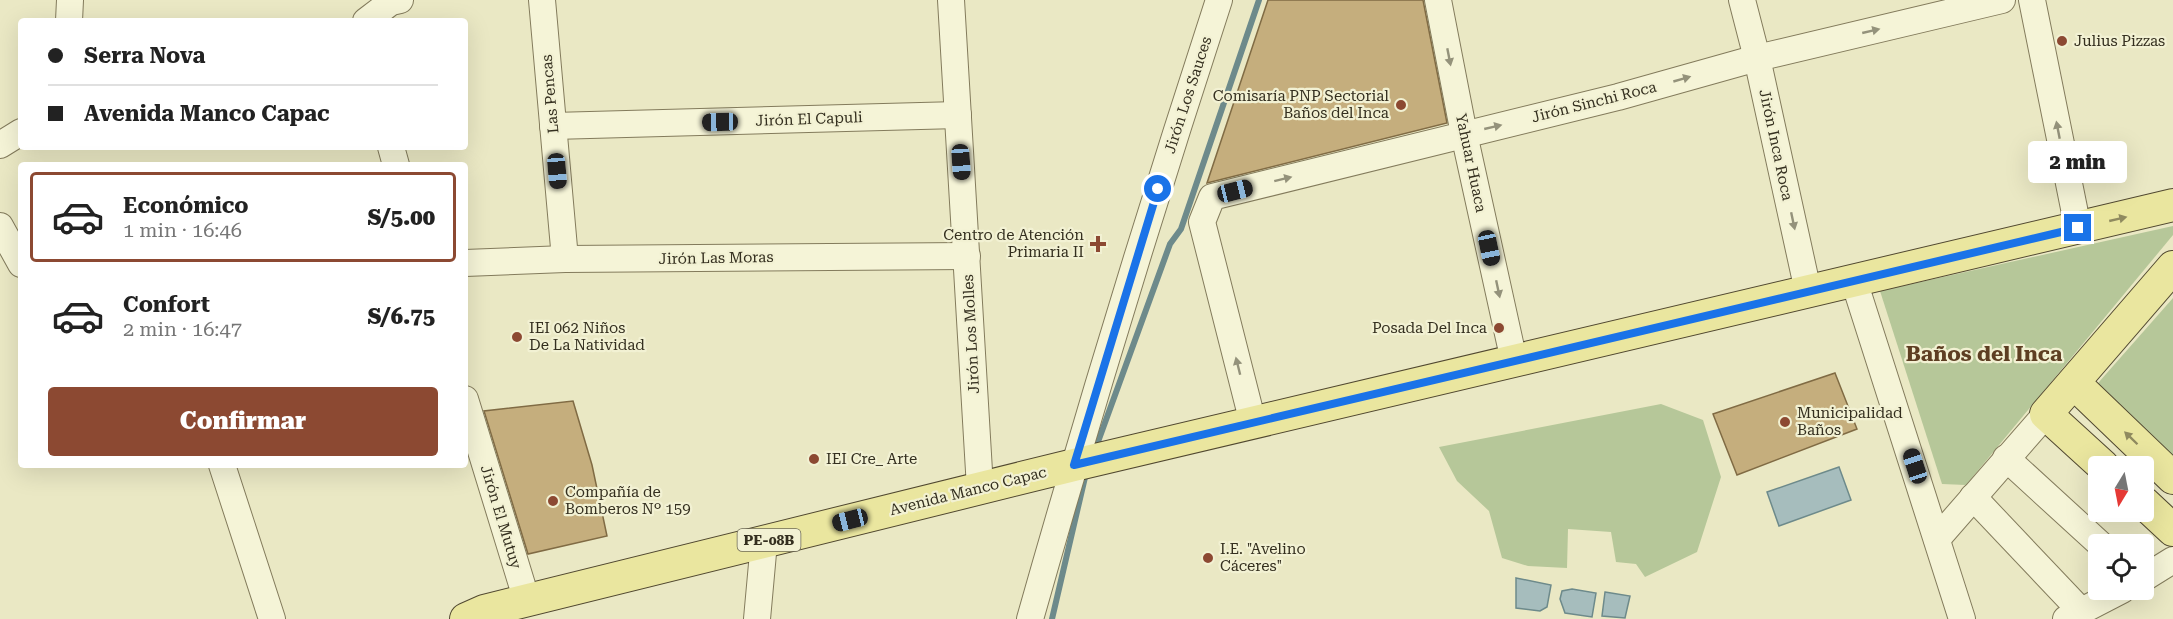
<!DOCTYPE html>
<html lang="es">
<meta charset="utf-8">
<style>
:root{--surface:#fff;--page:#f2f2f2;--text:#222;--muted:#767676;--line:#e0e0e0;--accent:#8c4932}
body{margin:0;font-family:"Roboto Serif",serif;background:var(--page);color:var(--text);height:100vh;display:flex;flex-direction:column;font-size:22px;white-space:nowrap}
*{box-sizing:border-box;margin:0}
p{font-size:20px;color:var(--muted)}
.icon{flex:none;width:33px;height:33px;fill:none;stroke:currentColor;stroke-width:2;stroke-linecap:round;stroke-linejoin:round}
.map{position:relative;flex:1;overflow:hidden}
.drawer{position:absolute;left:18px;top:162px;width:450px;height:306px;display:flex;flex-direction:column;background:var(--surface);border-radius:6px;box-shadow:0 6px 24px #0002}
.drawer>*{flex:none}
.top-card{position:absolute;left:18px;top:18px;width:450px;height:132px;border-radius:6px;box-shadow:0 6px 24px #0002;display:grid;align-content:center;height:132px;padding:0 30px;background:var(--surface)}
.needle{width:39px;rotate:190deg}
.buttons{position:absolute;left:2088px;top:456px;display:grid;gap:12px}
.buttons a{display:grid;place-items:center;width:66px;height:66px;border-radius:6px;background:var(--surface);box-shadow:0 6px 24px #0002;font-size:30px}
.end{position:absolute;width:27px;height:27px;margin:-14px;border:8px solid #1a73e8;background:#fff;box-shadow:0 0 0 3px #fff}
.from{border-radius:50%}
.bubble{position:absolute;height:42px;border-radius:6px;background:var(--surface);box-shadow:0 6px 24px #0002;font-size:20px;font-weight:800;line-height:42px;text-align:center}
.car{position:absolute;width:18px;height:36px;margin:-18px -9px;border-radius:8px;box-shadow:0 0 4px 2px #0007;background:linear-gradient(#222 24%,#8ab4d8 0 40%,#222 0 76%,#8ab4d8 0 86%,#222 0)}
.top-card b{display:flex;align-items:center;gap:21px;height:57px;font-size:22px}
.top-card b+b{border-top:2px solid var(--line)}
.top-card i{width:15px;height:15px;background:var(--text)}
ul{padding:10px 0 0;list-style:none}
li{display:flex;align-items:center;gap:18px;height:90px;margin:0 12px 9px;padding:0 18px;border:3px solid transparent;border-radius:6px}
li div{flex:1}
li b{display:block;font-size:22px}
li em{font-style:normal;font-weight:800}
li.active{border-color:var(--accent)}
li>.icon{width:54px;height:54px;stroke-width:1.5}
.button{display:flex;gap:12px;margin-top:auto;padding:12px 30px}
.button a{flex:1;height:69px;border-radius:6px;background:var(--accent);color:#fff;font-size:24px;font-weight:800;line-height:69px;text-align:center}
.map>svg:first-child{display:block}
.green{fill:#b6c799}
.water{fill:#a6bdbd;stroke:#6d8a8b;stroke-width:1.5}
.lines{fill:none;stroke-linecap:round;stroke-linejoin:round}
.stream{stroke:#6d8a8b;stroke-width:6}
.building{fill:#c5ae7d;stroke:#806b44;stroke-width:1.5}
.minor-casing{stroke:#837b5c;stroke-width:28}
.major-casing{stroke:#514830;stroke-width:34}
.minor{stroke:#f5f4d7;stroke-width:26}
.major{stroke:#eae69f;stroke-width:32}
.oneway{fill:#94927b}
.oneway2{fill:#8f8a5f}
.route{stroke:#1a73e8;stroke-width:8}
.poi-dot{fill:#8c4932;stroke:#f2f1d3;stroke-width:2}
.labels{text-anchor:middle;stroke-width:4.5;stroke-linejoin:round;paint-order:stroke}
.shield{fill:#f2f1d3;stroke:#6d6955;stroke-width:1.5}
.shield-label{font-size:14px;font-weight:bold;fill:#342f1f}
.poi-label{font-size:15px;fill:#342f1f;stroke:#f2f1d3;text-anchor:start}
.street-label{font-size:15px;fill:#342f1f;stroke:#f2f1d3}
.district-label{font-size:21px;font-weight:bold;fill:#5d3e22;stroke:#f2f1d3}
</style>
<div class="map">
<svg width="2173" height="619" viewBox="0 0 2173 619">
<rect width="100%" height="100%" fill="#eae8c4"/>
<g class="green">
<polygon points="2173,226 2173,235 1966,485 1942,484 1880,291"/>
<polygon points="2173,298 2173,473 2084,399"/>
<polygon points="1661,404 1703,420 1721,477 1697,552 1645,577 1636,564 1616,562 1611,532 1568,529 1567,568 1528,566 1502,558 1489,511 1457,481 1439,447"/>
</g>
<g class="water">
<polygon points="1839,467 1851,500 1779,526 1767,492"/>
<polygon points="1516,578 1551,585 1547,607 1540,611 1516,608"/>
<polygon points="1572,589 1596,593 1592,617 1565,613 1560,599 1562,591"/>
<polygon points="1605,592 1630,596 1625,618 1602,616"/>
</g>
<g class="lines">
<g class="stream">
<polyline points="1095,450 1170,244 1181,229 1259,0"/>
<polyline points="1052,619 1086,473"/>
</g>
</g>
<g class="building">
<polygon points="1268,0 1423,0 1447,123 1207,183"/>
<polygon points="1835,373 1857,429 1737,475 1713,414"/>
<polygon points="573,401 592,465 607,536 528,554 484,411"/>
</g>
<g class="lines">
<g class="minor-casing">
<g id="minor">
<polyline points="542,0 565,259"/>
<polyline points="951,0 980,488"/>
<polyline points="1438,0 1464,134 1514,361"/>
<polyline points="1742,0 1757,58 1808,291"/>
<polyline points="2032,0 2078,228"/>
<polyline points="69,21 70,0"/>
<polyline points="366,21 391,2 400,0"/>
<polyline points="553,126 958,115"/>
<polyline points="0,145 21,132"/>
<polyline points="391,147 396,165"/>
<polyline points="0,226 21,264"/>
<polyline points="465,263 565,259 967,256"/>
<polyline points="1854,281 1962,619"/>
<polyline points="465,399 527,601"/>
<polyline points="1253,423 1202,222 1212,197 1618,97 1757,58 2002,0"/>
<polyline points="2006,458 2100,544"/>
<polyline points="222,465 272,619"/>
<polyline points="1973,497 2081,611"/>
<polyline points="1937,539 2046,414"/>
<polyline points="2144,578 2173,560"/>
<polyline points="757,619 764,542"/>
<path d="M1030 619C1089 411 1152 205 1219 0"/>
<polyline points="2066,619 2122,590"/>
</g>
</g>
<g class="major-casing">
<g id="major">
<polyline points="2074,383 2173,478"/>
<polyline points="2103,466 2046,414 2173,267"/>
<polyline points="2144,503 2173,530"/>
<polyline points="466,619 484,611 1074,465 2173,205"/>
</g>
</g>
<use href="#minor" class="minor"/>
<use href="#major" class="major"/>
</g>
<defs><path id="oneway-solid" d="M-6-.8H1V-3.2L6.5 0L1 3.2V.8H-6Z" transform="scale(1.5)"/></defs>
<g class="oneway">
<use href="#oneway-solid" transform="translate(1871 31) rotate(-13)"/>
<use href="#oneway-solid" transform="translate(1449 57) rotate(79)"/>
<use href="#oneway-solid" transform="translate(1682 79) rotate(-16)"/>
<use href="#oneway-solid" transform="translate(1493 127) rotate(-13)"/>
<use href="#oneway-solid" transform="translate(2058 130) rotate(-101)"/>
<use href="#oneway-solid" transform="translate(1283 179) rotate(-14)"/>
<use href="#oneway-solid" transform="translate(1793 221) rotate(78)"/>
<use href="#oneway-solid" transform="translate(1498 289) rotate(78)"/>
<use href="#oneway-solid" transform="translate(1238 366) rotate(-104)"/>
</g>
<g class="oneway2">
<use href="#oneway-solid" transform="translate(2118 219) rotate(-13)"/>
<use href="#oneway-solid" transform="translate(2131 438) rotate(-136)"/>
</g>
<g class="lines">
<polyline class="route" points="1158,189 1074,465 2078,228"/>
</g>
<g class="poi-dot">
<circle cx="2062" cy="41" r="6"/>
<circle cx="1401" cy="105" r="6"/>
<path d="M1095 235h6v6h6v6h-6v6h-6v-6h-6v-6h6z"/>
<circle cx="1499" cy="328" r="6"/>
<circle cx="517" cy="337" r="6"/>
<circle cx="1785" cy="422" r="6"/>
<circle cx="814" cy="459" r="6"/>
<circle cx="553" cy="501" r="6"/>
<circle cx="1208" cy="558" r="6"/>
</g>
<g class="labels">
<rect class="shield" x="737.5" y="529" width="63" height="22" rx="4.5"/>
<g class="shield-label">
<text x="769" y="545">PE-08B</text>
</g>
<g class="poi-label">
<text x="2074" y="46">Julius Pizzas</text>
<text x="1389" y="101" text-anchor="end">Comisaría PNP Sectorial<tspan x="1389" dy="17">Baños del Inca</tspan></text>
<text x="1084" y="240" text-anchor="end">Centro de Atención<tspan x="1084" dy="17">Primaria II</tspan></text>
<text x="529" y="333">IEI 062 Niños<tspan x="529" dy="17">De La Natividad</tspan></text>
<text x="1487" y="333" text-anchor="end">Posada Del Inca</text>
<text x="1797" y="418">Municipalidad<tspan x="1797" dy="17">Baños</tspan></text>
<text x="826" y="464">IEI Cre_ Arte</text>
<text x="565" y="497">Compañía de<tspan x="565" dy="17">Bomberos Nº 159</tspan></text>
<text x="1220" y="554">I.E. "Avelino<tspan x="1220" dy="17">Cáceres"</tspan></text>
</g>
<g class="street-label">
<text transform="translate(550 94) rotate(-95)" y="5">Las Pencas</text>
<text transform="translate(1188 95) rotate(-72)" y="5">Jirón Los Sauces</text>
<text transform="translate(1594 102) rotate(-14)" y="5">Jirón Sinchi Roca</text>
<text transform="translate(809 119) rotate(-2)" y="5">Jirón El Capuli</text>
<text transform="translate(1776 145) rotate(78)" y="5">Jirón Inca Roca</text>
<text transform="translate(1471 163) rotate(78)" y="5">Yahuar Huaca</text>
<text transform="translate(716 258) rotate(-1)" y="5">Jirón Las Moras</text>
<text transform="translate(971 334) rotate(-93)" y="5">Jirón Los Molles</text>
<text transform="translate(968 491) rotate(-14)" y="5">Avenida Manco Capac</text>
<text transform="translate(501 517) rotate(73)" y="5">Jirón El Mutuy</text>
</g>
<g class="district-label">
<text x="1984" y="361">Baños del Inca</text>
</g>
</g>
</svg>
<div class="buttons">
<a><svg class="needle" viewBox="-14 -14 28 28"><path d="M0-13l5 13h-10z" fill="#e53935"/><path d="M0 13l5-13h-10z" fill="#767676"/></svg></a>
<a><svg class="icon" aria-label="locate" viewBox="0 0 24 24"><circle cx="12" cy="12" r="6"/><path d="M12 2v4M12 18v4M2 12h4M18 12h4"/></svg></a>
</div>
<i class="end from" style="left:1158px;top:189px"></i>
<i class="end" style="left:2078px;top:228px"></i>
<div class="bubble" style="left:2028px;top:141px;width:99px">2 min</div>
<i class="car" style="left:720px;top:122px;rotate:269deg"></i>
<i class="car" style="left:961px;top:162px;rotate:176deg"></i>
<i class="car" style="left:557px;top:171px;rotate:175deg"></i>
<i class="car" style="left:1235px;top:191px;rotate:76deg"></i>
<i class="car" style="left:1489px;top:248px;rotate:168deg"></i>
<i class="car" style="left:1915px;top:466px;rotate:342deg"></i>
<i class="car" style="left:850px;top:520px;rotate:256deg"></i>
<div class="top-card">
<b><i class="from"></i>Serra Nova</b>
<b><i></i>Avenida Manco Capac</b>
</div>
<section class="drawer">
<ul>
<li class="active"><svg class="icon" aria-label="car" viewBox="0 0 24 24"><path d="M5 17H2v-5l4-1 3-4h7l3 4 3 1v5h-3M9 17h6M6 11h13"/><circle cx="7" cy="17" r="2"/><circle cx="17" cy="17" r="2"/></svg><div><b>Económico</b><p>1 min · 16:46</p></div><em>S/5.00</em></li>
<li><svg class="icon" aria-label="car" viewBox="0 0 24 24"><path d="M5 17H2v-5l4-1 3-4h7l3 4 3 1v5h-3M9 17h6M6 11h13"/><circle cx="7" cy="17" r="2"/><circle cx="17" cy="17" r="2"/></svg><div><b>Confort</b><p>2 min · 16:47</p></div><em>S/6.75</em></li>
</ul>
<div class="button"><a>Confirmar</a></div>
</section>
</div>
